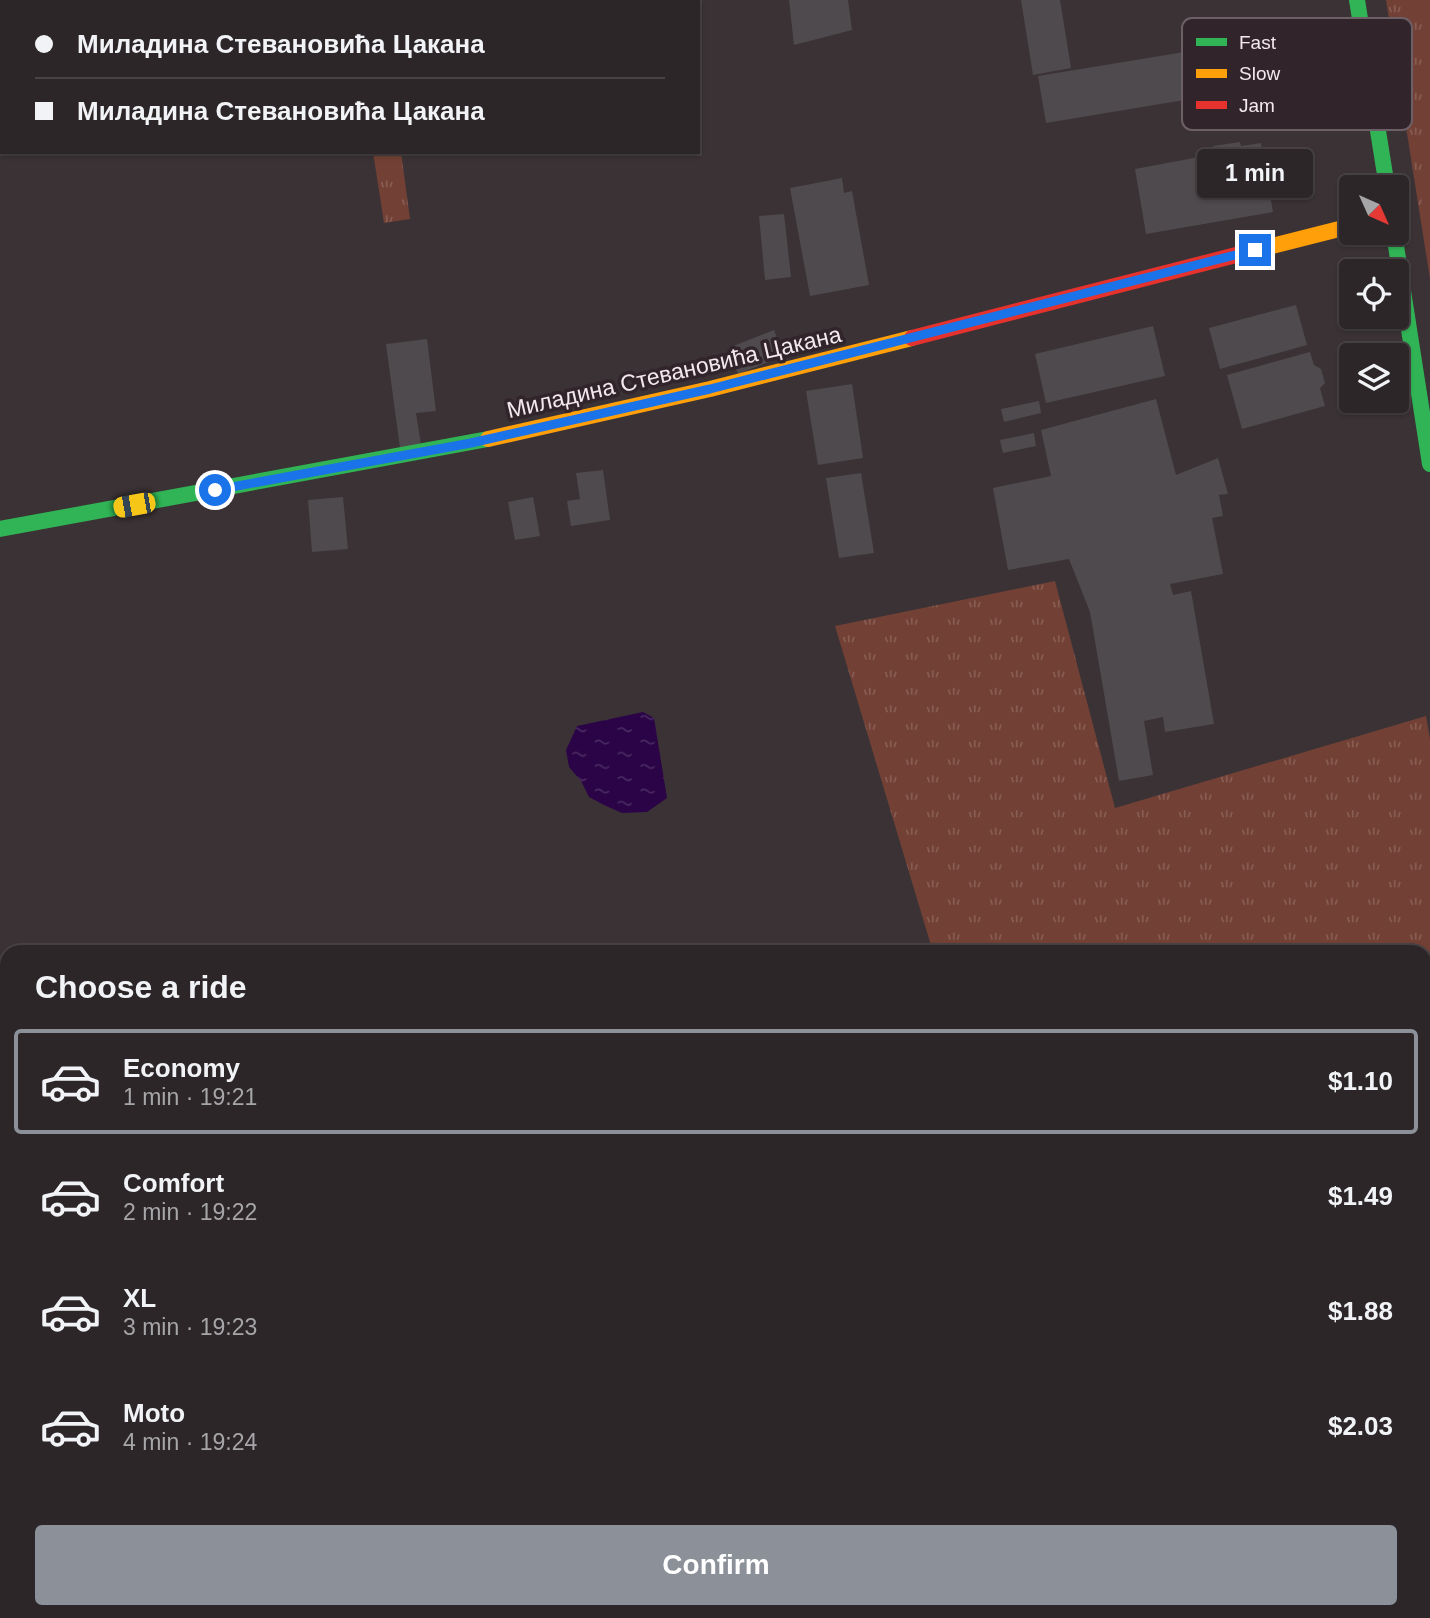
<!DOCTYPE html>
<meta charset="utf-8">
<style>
:root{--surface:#2c2628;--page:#383234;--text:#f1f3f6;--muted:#a6a5a8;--line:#484345;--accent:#8c9099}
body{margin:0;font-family:Arial,sans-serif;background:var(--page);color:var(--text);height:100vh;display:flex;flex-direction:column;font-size:26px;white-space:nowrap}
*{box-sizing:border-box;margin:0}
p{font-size:23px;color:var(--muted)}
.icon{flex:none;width:38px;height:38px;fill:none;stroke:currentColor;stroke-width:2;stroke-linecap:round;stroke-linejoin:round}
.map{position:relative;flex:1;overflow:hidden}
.side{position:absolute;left:0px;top:945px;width:1432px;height:674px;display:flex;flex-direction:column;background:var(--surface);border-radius:21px 21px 0 0;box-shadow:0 2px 5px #0004,0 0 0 2px var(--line)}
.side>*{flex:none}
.top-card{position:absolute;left:0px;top:0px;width:700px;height:154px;box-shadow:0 2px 5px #0004,0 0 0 2px var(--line);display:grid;align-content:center;height:154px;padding:0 35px;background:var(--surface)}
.needle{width:46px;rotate:135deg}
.controls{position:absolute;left:1339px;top:175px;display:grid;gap:14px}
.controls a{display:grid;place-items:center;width:70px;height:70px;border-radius:7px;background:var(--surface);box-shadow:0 2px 5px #0004,0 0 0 2px var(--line);font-size:35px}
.end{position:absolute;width:32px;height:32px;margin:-16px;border:9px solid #1a73e8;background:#fff;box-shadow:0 0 0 4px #fff}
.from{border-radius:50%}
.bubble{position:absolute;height:49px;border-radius:7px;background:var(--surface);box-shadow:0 2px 5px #0004,0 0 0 2px var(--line);font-size:23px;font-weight:800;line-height:49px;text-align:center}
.car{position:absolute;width:21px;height:42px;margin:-21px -10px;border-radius:9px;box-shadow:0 0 5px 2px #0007;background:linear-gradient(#f5c518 24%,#345 0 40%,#f5c518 0 76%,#345 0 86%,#f5c518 0)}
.top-card b{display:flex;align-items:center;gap:24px;height:66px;font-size:26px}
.top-card b+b{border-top:2px solid var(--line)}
.top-card i{width:18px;height:18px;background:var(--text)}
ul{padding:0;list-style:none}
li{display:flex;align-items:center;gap:21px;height:105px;margin:0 14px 10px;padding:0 21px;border:4px solid transparent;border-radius:7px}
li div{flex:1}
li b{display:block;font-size:26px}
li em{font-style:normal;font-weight:800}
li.active{border-color:var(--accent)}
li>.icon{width:63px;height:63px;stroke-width:1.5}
h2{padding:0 35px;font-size:32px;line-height:84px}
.button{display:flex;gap:14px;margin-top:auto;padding:14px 35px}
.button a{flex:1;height:80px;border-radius:7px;background:var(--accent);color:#fff;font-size:28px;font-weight:800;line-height:80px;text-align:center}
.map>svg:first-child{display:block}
.grass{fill:url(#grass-tufts)}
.water{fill:url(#water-ripples)}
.building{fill:#4f4a4d}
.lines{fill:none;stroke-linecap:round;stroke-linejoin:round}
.fast{stroke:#30b455;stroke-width:16}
.slow{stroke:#ff9f0a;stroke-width:16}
.jam{stroke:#e5322d;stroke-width:16}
.route{stroke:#1a73e8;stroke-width:9}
.labels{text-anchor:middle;stroke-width:7;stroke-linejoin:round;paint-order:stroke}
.street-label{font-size:23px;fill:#f3e9ed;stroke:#32242b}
.key{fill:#32242b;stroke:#6c5f65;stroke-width:2}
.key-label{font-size:19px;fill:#f3e9ed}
</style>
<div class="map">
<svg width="1430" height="1618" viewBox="0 0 1430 1618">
<defs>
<pattern id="grass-tufts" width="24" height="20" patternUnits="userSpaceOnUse" patternTransform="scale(1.75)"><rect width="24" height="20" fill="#724035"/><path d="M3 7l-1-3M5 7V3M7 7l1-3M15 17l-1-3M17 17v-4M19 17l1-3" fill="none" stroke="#875c53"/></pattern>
<pattern id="water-ripples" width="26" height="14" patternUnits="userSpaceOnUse" patternTransform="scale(1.75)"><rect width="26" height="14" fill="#2a0446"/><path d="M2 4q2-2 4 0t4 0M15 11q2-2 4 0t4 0" fill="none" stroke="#492961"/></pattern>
</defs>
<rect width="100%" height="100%" fill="#3a3235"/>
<g class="grass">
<polygon points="1386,0 1430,0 1430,279"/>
<polygon points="373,152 401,152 410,219 384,223"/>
<polygon points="1055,581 1115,808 1426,716 1430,739 1430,962 1425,963 1424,952 933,952 835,626"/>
</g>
<polygon class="water" points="643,712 654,718 667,798 647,812 622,813 604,805 589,797 581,781 569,767 566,750 577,726"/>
<g class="building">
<polygon points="789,0 848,0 852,30 794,45"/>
<polygon points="1021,0 1060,0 1071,68 1033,75"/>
<polygon points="1266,29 1275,85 1046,123 1038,76 1233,44 1231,34"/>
<polygon points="1240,142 1241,146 1261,143 1273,212 1146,234 1135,169 1215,154 1213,146"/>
<polygon points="842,178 844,193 852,191 869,285 810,296 790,188"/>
<polygon points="784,214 791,277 765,280 759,216"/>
<polygon points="1296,305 1307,345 1220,369 1209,328"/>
<polygon points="1153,326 1165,376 1046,403 1035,354"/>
<polygon points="774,330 784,356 738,374 728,348"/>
<polygon points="427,339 436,411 416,413 421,445 400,448 386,344"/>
<polygon points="1310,352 1314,365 1321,369 1325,383 1320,388 1325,406 1242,429 1227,375"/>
<polygon points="852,384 863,458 818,465 806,391"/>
<polygon points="1156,399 1176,475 1218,458 1228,494 1219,495 1223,516 1212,518 1223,574 1170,584 1173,595 1191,591 1214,724 1165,732 1163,717 1144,721 1153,775 1119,781 1090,612 1069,559 1008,570 993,488 1051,476 1041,430"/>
<polygon points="1039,401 1041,413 1004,422 1001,409"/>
<polygon points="1034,433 1036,446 1003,453 1000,440"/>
<polygon points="603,470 610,520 571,526 567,501 580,499 576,473"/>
<polygon points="861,473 874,553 839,558 826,478"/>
<polygon points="343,497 348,549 312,552 308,500"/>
<polygon points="533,497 540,536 515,540 508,502"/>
<polygon points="1424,1254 1430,1254 1430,1292 1424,1293"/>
<polygon points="1430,1411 1430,1530 1429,1530 1424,1506 1424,1412"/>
<polygon points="1161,1612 1296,1612 1297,1618 1162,1618"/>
</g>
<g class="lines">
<g class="fast">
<polyline points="1357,0 1387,187"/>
<polyline points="1394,233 1430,464"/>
<polyline points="0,529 488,439"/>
</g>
<g class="slow">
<polyline points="1240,254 1351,226"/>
<polyline points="488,439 710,389 912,338"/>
</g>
<polyline class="jam" points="912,338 1240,254"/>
</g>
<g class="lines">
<polyline class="route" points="215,490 471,443 710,389 1255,250"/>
</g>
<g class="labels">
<g class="street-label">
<text transform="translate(674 372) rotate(-13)" y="8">Миладина Стевановића Цакана</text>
</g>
</g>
<rect x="1182" y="18" width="230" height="112" rx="10" class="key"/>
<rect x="1196" y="38" width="31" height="8" fill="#30b455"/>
<rect x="1196" y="69" width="31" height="9" fill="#ff9f0a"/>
<rect x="1196" y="101" width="31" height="8" fill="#e5322d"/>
<g class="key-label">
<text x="1239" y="49">Fast</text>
<text x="1239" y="80">Slow</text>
<text x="1239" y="112">Jam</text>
</g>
</svg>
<div class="controls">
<a><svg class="needle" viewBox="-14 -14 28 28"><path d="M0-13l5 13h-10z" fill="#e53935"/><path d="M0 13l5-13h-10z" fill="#a6a5a8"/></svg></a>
<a><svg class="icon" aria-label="locate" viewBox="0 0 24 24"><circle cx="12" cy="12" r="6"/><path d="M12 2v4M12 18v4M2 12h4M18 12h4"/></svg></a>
<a><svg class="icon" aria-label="layers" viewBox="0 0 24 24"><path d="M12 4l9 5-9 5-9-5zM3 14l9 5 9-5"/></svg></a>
</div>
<i class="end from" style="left:215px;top:490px"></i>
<i class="end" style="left:1255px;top:250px"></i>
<div class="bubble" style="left:1197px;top:149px;width:116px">1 min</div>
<i class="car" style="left:134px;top:505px;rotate:260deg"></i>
<div class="top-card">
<b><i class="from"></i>Миладина Стевановића Цакана</b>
<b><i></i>Миладина Стевановића Цакана</b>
</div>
<section class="side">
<h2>Choose a ride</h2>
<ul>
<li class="active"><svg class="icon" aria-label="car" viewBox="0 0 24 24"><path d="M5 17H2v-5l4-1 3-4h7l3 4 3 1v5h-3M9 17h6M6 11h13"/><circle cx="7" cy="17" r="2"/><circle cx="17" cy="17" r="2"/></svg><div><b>Economy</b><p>1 min · 19:21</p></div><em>$1.10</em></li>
<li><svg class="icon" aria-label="car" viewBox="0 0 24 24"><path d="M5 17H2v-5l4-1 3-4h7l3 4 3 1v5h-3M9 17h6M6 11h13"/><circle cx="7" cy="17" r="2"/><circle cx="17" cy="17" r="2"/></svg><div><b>Comfort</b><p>2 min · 19:22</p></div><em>$1.49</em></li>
<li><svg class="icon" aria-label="car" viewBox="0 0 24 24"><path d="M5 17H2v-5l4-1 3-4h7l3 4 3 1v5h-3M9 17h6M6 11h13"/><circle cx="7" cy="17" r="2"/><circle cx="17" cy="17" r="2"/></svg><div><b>XL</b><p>3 min · 19:23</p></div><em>$1.88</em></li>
<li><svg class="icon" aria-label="car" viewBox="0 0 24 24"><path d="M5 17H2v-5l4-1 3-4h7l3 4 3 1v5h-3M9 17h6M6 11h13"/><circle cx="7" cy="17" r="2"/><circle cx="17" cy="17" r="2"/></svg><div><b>Moto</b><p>4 min · 19:24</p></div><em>$2.03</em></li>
</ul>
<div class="button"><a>Confirm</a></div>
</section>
</div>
